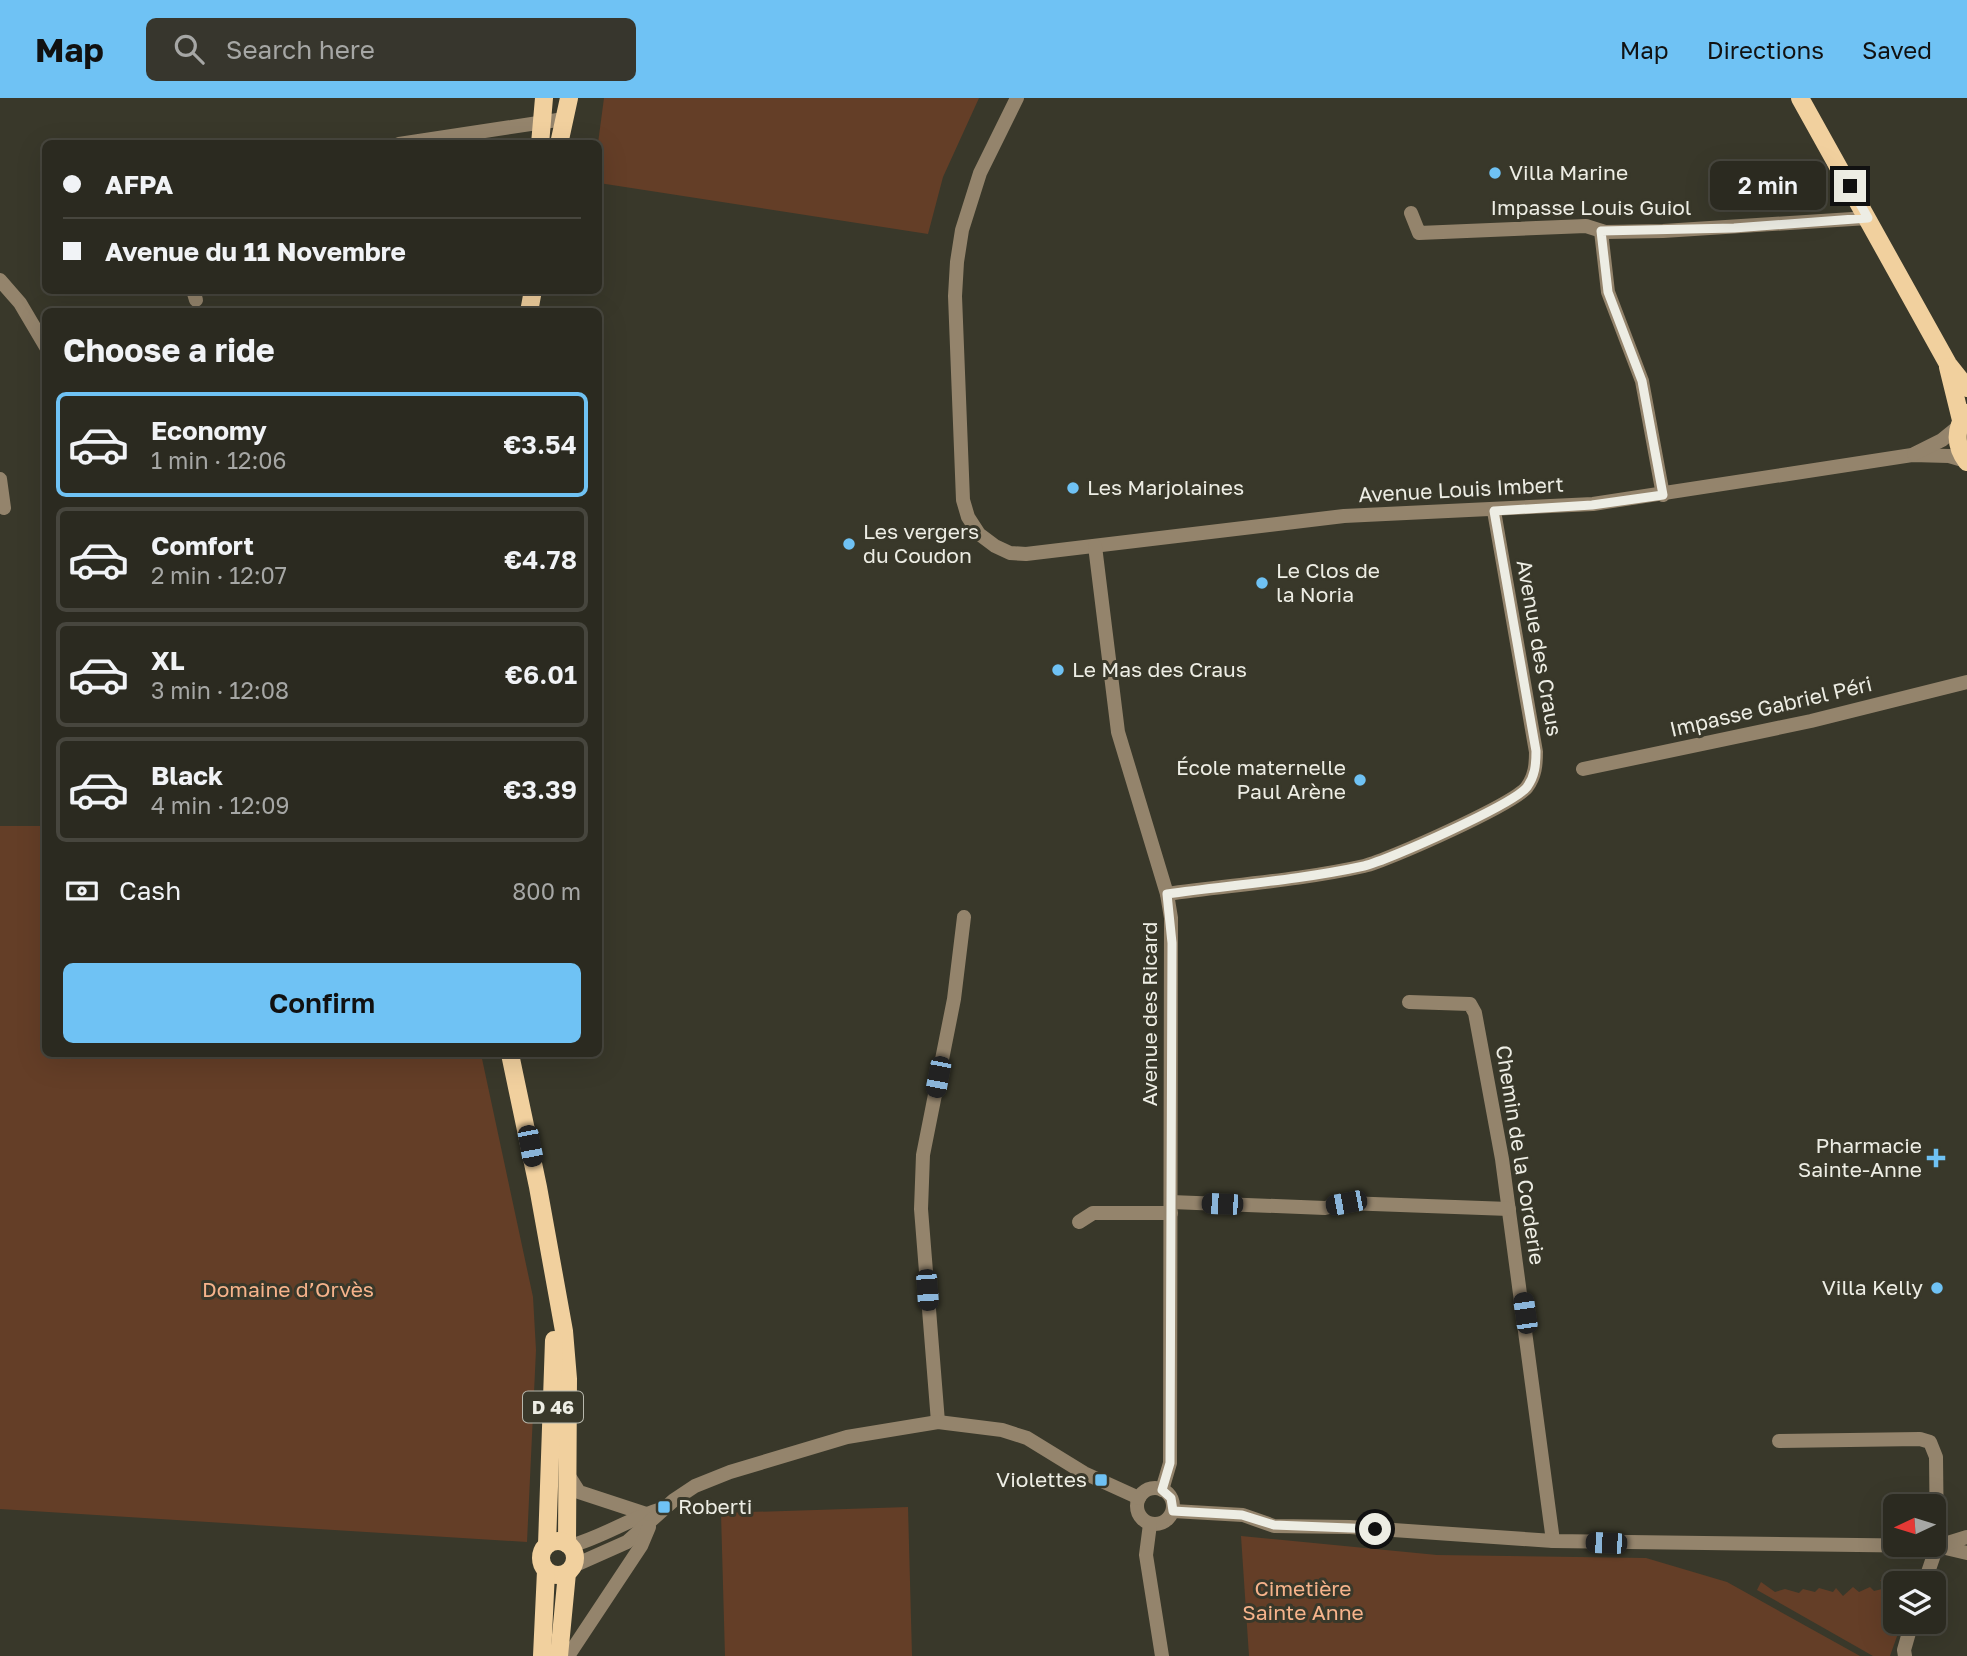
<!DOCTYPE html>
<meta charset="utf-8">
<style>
:root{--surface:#2b2a20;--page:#37362d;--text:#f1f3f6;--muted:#a6a7a5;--line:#47463e;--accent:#6fc2f4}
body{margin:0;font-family:"Golos Text",sans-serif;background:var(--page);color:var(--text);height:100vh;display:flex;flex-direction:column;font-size:26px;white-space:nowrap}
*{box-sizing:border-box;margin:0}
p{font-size:23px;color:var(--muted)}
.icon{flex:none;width:38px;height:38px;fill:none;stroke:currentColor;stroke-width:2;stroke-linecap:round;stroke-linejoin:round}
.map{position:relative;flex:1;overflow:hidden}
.drawer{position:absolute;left:42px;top:210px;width:560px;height:749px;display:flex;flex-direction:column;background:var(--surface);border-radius:10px;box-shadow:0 7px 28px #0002,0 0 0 2px var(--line)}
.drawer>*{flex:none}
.top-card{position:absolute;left:42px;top:42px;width:560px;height:154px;border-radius:10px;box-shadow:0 7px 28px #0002,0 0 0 2px var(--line);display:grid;align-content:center;height:154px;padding:0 21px;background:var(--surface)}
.needle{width:46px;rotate:266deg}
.fabs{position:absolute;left:1883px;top:1396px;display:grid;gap:14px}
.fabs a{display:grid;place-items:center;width:63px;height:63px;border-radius:10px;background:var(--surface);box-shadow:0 7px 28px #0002,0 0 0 2px var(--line);font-size:35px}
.end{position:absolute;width:32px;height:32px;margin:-16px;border:9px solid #edede4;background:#111;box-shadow:0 0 0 4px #111}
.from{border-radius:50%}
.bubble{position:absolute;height:49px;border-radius:10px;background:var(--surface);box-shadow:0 7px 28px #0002,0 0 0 2px var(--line);font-size:23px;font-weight:600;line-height:49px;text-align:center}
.car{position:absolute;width:21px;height:42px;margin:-21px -10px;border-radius:9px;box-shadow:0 0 5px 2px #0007;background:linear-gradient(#222 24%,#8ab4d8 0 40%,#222 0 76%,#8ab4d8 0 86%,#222 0)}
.top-card b{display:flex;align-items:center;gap:24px;height:66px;font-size:26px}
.top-card b+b{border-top:2px solid var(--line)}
.top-card i{width:18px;height:18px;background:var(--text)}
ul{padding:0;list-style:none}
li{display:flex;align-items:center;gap:21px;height:105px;margin:0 14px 10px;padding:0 7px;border:4px solid var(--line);border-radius:10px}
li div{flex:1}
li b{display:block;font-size:26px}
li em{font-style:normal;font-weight:600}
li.on{border-color:var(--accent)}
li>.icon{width:63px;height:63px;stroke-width:1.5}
h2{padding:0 21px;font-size:32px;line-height:84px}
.pay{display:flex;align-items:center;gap:18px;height:77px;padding:0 21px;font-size:26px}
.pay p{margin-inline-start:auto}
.primary-button{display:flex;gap:14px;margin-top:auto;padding:14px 21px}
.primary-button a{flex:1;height:80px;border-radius:10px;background:var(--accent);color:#111;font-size:28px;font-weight:600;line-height:80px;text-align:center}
header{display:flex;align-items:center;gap:42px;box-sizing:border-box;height:98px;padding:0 35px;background:var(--accent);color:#111}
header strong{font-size:33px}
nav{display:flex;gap:38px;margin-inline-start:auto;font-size:24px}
.search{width:490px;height:63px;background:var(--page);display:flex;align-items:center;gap:18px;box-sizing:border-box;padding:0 24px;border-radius:10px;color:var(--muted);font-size:26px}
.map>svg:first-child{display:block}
.green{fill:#643e27}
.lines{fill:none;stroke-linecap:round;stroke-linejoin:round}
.street{stroke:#94846c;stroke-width:14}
.primary{stroke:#f1d09e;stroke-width:18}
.route{stroke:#edede4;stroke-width:9}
.poi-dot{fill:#6fc2f4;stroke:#39382a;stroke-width:2.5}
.labels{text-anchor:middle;stroke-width:6;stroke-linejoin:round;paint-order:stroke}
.shield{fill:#39382a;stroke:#b7b7ac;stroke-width:2}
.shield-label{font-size:19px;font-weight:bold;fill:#edede4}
.poi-label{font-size:21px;fill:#edede4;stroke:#39382a;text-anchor:start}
.street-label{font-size:21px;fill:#edede4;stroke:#39382a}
.park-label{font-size:21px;fill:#f6b38b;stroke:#39382a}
</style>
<header>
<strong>Map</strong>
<div class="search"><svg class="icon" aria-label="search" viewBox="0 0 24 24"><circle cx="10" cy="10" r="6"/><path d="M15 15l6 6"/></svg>Search here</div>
<nav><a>Map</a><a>Directions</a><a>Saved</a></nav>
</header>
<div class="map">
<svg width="1967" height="1558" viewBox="0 0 1967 1558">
<rect width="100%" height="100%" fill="#39382a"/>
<g class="green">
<polygon points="604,0 979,0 943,79 928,136 599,85 598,45"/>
<polygon points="0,728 45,728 46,956 481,956 533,1199 536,1252 527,1444 0,1411"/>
<polygon points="908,1409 912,1558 725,1558 721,1415"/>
<polygon points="1241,1438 1437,1457 1646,1460 1727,1484 1860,1558 1249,1558"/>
<polygon points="1880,1482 1902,1486 1895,1486 1895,1524 1902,1524 1890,1558 1873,1558 1757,1492 1761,1484 1775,1494 1785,1491 1799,1495 1803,1491 1815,1494 1819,1490 1833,1494 1836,1490 1843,1498 1853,1489 1859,1494 1870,1489 1874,1493 1886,1490"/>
</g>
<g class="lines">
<g class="street">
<polyline points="1017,0 980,75 962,132 957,164 955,198 963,402 968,419 979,436 995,448 1010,455 1026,456 1344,418 1593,406 1912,357 1949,358 1966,363"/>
<polyline points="399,46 564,21"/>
<polyline points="1411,115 1419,135 1586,128 1605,134 1663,133 1868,120"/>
<polyline points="1601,133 1608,194 1642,283 1663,397"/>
<polyline points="0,182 20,205 46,249"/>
<polyline points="193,192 196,202"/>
<polyline points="1914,356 1942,342 1958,329"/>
<polyline points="0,381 4,410"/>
<polyline points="1095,448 1118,634 1167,796 1171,820 1170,1365 1162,1392"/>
<polyline points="1583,671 1811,623 1967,584"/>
<path d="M1167 796C1231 787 1302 782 1364 768 1389 762 1514 706 1527 689 1535 678 1536 667 1536 654L1494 413"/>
<polyline points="1409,904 1470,906 1475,915 1502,1061 1553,1443"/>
<polyline points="1171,1104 1325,1110 1346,1105 1509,1111"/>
<polyline points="1079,1124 1093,1115 1171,1115"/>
<polyline points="938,1324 921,1111 923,1057 954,901 964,819"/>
<polyline points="1779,1343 1920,1341 1930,1344 1936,1359 1937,1448 1924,1486"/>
<polyline points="567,1375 579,1394 646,1416"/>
<circle cx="1155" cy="1408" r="18"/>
<polyline points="1173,1413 1243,1417 1274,1428 1350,1429 1553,1443 1937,1448 1967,1455"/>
<polyline points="1150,1426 1146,1457 1162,1558"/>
<path d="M570 1448C603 1439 630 1420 662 1411"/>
<polyline points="1938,1448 1967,1439"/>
<polyline points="573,1468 627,1444 674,1402 695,1388 730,1374 847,1339 938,1324 1002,1332 1027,1340 1084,1375 1139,1400"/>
<polyline points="568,1558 641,1448 649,1429"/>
<polyline points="1905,1558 1904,1552 1912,1524"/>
</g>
<g class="primary">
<polyline points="1800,0 1948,266 1967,290"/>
<polyline points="540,46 544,0"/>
<polyline points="559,46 569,0"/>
<polyline points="529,214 533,192"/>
<polyline points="1948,269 1961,322"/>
<path d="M1967 315C1954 331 1955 348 1967 364"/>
<polyline points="510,956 538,1089 564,1233 568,1281 567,1446"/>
<circle cx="558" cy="1460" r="17"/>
<polyline points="547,1447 554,1242"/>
<polyline points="542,1558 546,1473"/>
<polyline points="559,1558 567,1475"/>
</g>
</g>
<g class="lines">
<path class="route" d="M1375 1431 1274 1427 1242 1417 1173 1413 1171 1400 1162 1392 1170 1365 1172 845 1167 796C1232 787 1300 782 1364 768 1389 762 1514 706 1527 689 1535 678 1536 667 1536 653L1494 413 1592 407 1663 397 1642 283 1608 194 1601 133 1734 130 1868 120 1850 88"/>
</g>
<g class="poi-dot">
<circle cx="1495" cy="75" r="7"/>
<circle cx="1073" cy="390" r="7"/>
<circle cx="849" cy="446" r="7"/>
<circle cx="1262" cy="485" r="7"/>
<circle cx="1058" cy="572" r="7"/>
<circle cx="1360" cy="682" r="7"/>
<path d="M1932.5 1049.5h7v7h7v7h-7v7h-7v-7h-7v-7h7z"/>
<circle cx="1937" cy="1190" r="7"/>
<rect x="1094" y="1375" width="14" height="14" rx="3.5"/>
<rect x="657" y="1402" width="14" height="14" rx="3.5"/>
</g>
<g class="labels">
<rect class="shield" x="523" y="1293.5" width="60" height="31" rx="5"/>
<g class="shield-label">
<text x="553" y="1316">D 46</text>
</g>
<g class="poi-label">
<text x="1509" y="82">Villa Marine</text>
<text x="1087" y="397">Les Marjolaines</text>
<text x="863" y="441">Les vergers<tspan x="863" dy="24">du Coudon</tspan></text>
<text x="1276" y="480">Le Clos de<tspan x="1276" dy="24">la Noria</tspan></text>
<text x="1072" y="579">Le Mas des Craus</text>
<text x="1346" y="677" text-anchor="end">École maternelle<tspan x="1346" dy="24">Paul Arène</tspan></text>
<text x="1922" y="1055" text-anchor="end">Pharmacie<tspan x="1922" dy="24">Sainte-Anne</tspan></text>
<text x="1923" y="1197" text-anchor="end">Villa Kelly</text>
<text x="1087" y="1389" text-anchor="end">Violettes</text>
<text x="678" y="1416">Roberti</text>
</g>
<g class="street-label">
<text x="1591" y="117">Impasse Louis Guiol</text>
<text transform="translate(1461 392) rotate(-3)" y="7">Avenue Louis Imbert</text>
<text transform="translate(1539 550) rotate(80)" y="7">Avenue des Craus</text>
<text transform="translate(1771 609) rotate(-13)" y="7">Impasse Gabriel Péri</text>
<text transform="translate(1150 916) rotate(-90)" y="7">Avenue des Ricard</text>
<text transform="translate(1520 1057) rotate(81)" y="7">Chemin de la Corderie</text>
</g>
<g class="park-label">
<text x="288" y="1199">Domaine d’Orvès</text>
<text x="1303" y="1498">Cimetière<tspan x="1303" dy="24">Sainte Anne</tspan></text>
</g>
</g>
</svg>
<div class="fabs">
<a><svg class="needle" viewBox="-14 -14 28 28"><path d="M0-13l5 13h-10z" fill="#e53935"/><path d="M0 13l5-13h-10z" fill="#a6a7a5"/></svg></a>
<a><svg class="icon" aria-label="layers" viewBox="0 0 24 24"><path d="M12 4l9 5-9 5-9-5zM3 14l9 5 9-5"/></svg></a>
</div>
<i class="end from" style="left:1375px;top:1431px"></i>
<i class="end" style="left:1850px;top:88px"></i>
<div class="bubble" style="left:1710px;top:63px;width:116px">2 min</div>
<i class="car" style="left:938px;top:979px;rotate:191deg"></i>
<i class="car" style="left:530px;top:1048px;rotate:169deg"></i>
<i class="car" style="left:1346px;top:1105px;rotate:259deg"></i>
<i class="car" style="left:1222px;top:1106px;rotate:272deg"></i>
<i class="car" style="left:927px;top:1192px;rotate:176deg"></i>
<i class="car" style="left:1525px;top:1215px;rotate:352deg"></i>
<i class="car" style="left:1606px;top:1445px;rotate:272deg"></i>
<div class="top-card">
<b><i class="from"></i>AFPA</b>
<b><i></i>Avenue du 11 Novembre</b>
</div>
<section class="drawer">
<h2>Choose a ride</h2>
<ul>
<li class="on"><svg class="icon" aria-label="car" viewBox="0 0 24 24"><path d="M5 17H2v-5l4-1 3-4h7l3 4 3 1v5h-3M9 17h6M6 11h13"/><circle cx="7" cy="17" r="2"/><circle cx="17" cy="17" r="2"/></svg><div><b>Economy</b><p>1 min · 12:06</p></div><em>€3.54</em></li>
<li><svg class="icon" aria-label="car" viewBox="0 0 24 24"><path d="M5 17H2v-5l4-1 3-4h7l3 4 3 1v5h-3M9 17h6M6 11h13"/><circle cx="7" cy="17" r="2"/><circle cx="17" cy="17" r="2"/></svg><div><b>Comfort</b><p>2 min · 12:07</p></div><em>€4.78</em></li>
<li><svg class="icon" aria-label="car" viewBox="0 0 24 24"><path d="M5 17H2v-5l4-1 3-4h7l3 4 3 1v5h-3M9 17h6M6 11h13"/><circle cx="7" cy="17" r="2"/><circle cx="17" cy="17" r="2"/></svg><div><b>XL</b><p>3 min · 12:08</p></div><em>€6.01</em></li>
<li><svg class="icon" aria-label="car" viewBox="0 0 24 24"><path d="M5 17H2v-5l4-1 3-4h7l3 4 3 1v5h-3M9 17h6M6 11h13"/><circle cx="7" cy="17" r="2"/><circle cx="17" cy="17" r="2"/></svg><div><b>Black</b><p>4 min · 12:09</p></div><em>€3.39</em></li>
</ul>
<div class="pay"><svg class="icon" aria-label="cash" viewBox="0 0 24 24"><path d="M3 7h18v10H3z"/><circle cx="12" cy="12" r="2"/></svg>Cash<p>800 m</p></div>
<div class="primary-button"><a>Confirm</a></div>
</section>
</div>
